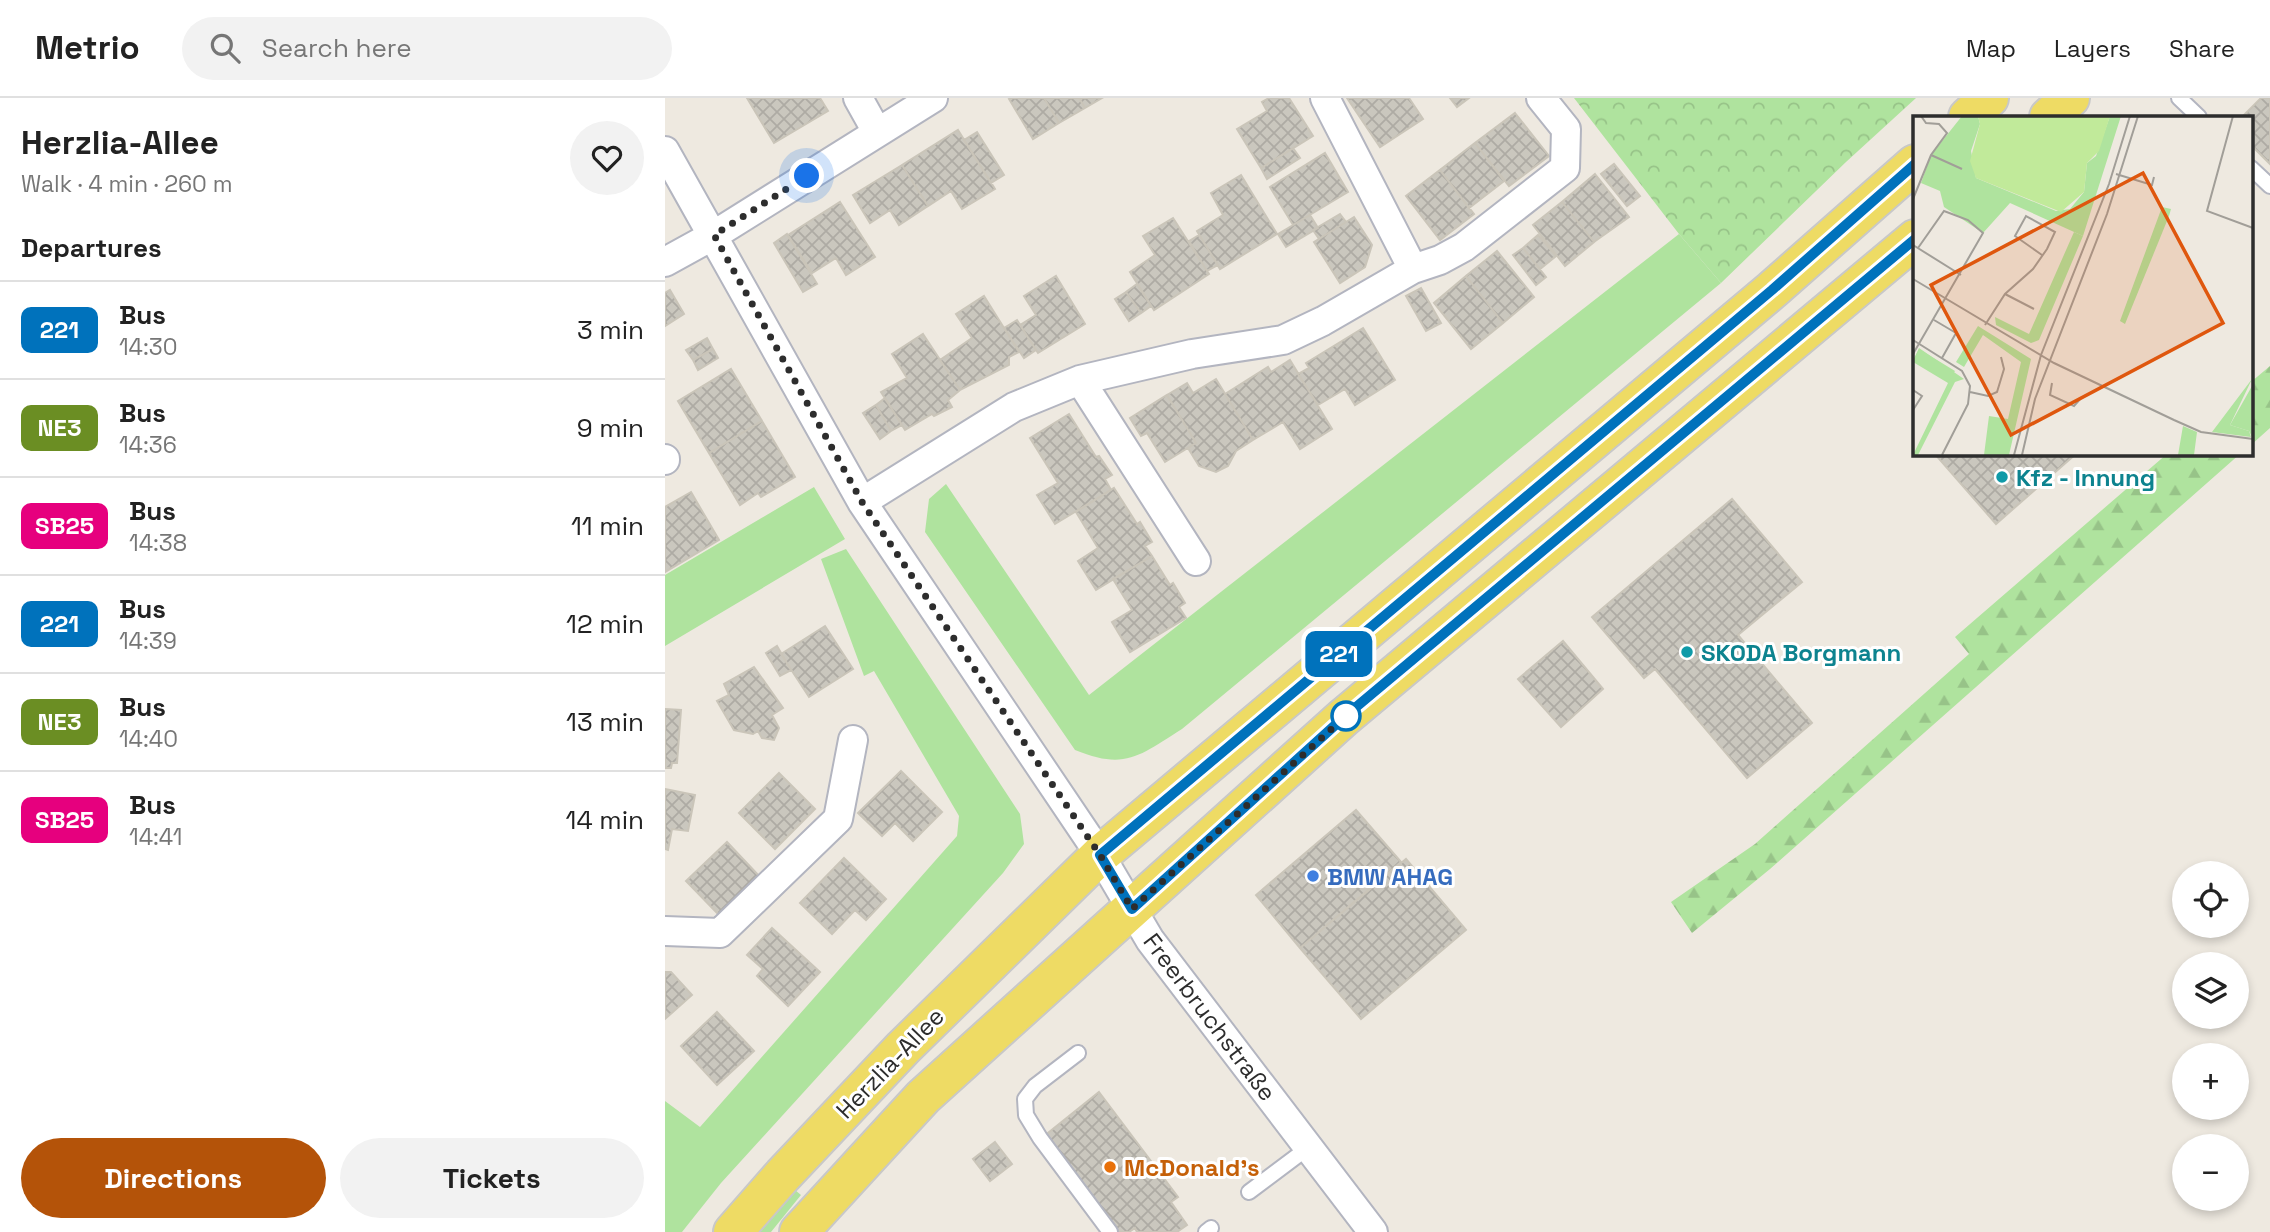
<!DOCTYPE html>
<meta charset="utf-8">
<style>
body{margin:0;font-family:"Space Grotesk",sans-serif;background:#f2f2f2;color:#222;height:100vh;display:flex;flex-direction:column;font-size:26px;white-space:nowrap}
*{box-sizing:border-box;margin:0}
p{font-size:23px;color:#767676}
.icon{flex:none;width:38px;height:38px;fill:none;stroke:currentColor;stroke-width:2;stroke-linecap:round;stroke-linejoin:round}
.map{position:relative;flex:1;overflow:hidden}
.sheet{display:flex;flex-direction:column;background:#fff;width:665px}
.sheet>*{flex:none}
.badge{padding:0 14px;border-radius:10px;font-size:24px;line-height:46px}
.tools{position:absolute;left:1507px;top:763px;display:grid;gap:14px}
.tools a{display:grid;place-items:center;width:77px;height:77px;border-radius:50%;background:#fff;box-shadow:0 4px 10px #0003;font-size:35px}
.you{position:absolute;width:35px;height:35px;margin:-18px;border:5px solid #fff;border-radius:50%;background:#1a73e8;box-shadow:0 0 0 10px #1a73e833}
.map>.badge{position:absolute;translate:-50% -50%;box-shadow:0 0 0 4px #fff}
h2{padding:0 21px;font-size:26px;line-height:63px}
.round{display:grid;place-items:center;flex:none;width:74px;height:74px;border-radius:37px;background:#f2f2f2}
.headline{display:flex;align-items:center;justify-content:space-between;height:119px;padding:0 21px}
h1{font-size:33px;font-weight:800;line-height:52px}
.primary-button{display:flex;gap:14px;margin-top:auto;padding:14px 21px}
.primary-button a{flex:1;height:80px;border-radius:42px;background:#b45309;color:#fff;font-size:28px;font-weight:800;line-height:80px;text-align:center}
.primary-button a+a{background:#f2f2f2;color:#222}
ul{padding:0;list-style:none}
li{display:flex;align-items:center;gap:21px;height:98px;padding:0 21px;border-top:2px solid #e0e0e0}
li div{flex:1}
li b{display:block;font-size:26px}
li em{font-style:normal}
li .badge{min-width:77px;font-weight:700;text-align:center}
header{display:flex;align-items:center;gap:42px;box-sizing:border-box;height:98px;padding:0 35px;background:#fff;border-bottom:2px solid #e0e0e0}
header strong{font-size:33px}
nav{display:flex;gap:38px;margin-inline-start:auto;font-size:24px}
.search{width:490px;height:63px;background:#f2f2f2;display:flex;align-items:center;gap:18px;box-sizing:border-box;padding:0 24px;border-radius:38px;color:#767676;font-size:26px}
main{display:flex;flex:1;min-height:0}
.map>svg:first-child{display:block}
.grass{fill:#afe39e}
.forest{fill:url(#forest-firs)}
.park{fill:url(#park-crowns)}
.building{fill:url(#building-cross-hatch);stroke:#cac5b9;stroke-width:2}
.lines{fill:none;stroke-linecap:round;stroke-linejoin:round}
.service-casing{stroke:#b3b5c0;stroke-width:18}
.minor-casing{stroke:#b3b5c0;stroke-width:32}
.primary-casing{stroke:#c8c8c8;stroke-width:42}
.service{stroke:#fff;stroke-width:14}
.minor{stroke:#fff;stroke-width:28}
.primary{stroke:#eedb64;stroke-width:38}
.line-casing{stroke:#fff;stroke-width:16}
.line{stroke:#0072bc;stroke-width:10}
.walk{stroke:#2d2d2d;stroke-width:7;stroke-dasharray:0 12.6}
.culture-dot{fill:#0f9aa8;stroke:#fff;stroke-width:2.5}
.stop-dot{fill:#fff;stroke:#0072bc;stroke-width:3.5}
.shop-dot{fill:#3f7fe0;stroke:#fff;stroke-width:2.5}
.food-dot{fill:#e8710a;stroke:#fff;stroke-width:2.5}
.labels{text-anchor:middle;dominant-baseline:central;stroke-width:6;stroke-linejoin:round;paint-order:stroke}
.culture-label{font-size:24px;font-weight:bold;fill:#0d838f;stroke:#fff;text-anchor:start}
.shop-label{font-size:24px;font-weight:bold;fill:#366cbe;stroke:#fff;text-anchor:start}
.street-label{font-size:24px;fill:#2d2d2d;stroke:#fff}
.food-label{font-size:24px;font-weight:bold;fill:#c56008;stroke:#fff;text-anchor:start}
.inset-road{fill:none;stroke:#a19e98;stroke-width:2}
.view{fill:#df570e;fill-opacity:0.15;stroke:#df570e;stroke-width:3.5}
.inset-edge{fill:none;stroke:#2d2d2d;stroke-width:3.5}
</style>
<header>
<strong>Metrio</strong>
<div class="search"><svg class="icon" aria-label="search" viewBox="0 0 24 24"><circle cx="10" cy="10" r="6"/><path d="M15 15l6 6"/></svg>Search here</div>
<nav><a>Map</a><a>Layers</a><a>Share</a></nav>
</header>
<main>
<section class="sheet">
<div class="headline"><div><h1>Herzlia-Allee</h1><p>Walk · 4 min · 260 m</p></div><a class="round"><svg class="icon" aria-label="heart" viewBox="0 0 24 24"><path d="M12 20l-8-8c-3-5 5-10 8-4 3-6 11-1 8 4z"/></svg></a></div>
<h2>Departures</h2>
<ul>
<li><span class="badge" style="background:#0072bc;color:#fff">221</span><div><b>Bus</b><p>14:30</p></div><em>3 min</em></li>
<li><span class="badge" style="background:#6b8e23;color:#fff">NE3</span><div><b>Bus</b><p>14:36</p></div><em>9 min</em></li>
<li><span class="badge" style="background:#e6007e;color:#fff">SB25</span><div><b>Bus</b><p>14:38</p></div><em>11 min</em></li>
<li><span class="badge" style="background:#0072bc;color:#fff">221</span><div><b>Bus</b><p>14:39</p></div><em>12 min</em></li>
<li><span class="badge" style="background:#6b8e23;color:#fff">NE3</span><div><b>Bus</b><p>14:40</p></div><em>13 min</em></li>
<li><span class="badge" style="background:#e6007e;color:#fff">SB25</span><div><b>Bus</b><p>14:41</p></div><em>14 min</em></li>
</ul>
<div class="primary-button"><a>Directions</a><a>Tickets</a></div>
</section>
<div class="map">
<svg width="1605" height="1134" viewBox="0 0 1605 1134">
<defs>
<pattern id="forest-firs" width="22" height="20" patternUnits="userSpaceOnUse" patternTransform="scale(1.75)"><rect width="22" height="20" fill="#afe39e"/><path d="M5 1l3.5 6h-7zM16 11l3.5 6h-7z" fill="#97c388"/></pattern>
<pattern id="park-crowns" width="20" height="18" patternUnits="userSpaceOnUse" patternTransform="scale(1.75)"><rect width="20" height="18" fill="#afe39e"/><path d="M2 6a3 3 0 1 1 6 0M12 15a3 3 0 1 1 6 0" fill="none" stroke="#97c388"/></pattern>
<pattern id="building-cross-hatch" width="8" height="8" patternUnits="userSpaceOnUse" patternTransform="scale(1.75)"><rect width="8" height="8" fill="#cac7be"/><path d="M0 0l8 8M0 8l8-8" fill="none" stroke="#aeaba4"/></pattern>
</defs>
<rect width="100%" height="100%" fill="#eee9e0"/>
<!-- grass -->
<path class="grass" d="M1014 136 1056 185 517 631C475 657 461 673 410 652L260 434 264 401 281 386 424 597Z
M149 389 180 441 0 548V477Z
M181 451 355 716 359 746 338 775 56 1085 17 1134H0V1003L35 1029 292 738 294 718 209 573 199 578 156 461Z
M130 1092 136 1097 106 1134H92Z"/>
<!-- forest -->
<path class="forest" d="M1605 268V330L1586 347V284Z
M1503 355H1576L1105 771 1027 835 1006 804 1090 746 1304 556 1290 539Z"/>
<!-- park -->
<path class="park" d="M909 0H1251L1181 64 1056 185 1014 136Z"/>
<!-- building -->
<path class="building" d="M82 0H155L163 13 109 45Z
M346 0H379L394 25 368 41 344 1Z
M379 0H414L420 10 394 25Z
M414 0H437L420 10Z
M604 0H624L648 38 596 70 572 31 602 13 597 4Z
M682 0H744L758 21 715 49Z
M785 0H804L792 9Z
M1596 0H1605V66L1586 47V19H1577Z
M850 15 884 58 844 88 810 45Z
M293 32 330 91 297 111 286 93 263 108 237 67Z
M312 34 339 77 326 85 299 42Z
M810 45 839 83 804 110 775 72Z
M628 50 635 60 602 81 596 70Z
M660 55 683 94 628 127 605 89Z
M949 66 975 98 962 108 936 76Z
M237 67 263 108 234 127 225 112 205 125 188 97Z
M775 72 809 116 775 142 741 98Z
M930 76 964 119 929 144 897 104Z
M576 77 612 136 555 171 532 133 558 117 546 95Z
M175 104 210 159 181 177 171 160 147 175 123 137Z
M897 104 929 144 900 168 868 127Z
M675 116 681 124 654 141 648 132Z
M645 117 653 130 621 149 613 136Z
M689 119 707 147 700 169 675 185 649 144Z
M508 120 544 176 489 212 465 174 490 157 478 138Z
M122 136 152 186 138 194 109 145Z
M534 137 553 167 542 173 524 143Z
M873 137 891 158 875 171 858 150Z
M858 150 881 179 871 187 848 157Z
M832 153 869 199 838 225 801 178Z
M391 178 420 226 373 255 355 227 371 217 359 198Z
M801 178 838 225 806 251 769 205Z
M472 186 486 208 476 215 461 194Z
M756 190 776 225 761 233 741 198Z
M5 192 19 216 0 228V195Z
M461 194 476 215 464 223 450 201Z
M319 198 354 254 344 259V267L295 292 275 262 307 240 291 216Z
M352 222 371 252 359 260 339 230Z
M698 230 730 282 690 307 680 291 653 307 633 276 644 270 641 265Z
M258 236 295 292 283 302 287 309 269 318 267 316 240 332 216 294 242 280 227 256Z
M42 240 48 251 28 262 21 252Z
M48 251 53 260 33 272 28 262Z
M625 262 667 331 635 351 618 324 588 342 560 296 603 269 606 274Z
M66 271 97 323 44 355 13 303Z
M551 281 588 342 571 353 563 368 551 374 534 368 523 350 531 345 502 297 522 285 528 295Z
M502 297 531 345 500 364 482 335 476 338 465 320Z
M220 300 237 327 226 333 211 307Z
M211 307 226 333 215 341 198 315Z
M404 316 431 359 434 358 447 377 440 381 446 392 390 426 372 397 393 385 365 340Z
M97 323 130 379 96 399 93 395 75 407 44 355Z
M1269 355H1412L1331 426Z
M449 390 472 426 475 424 487 444 480 448 487 458 431 492 413 463 433 450 411 414Z
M26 394 54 442 0 474V409Z
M1067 401 1137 484 1073 537 1147 625 1082 680 990 571 979 580 927 519Z
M487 458 505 487 508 485 520 505 514 509 521 520 465 554 447 524 467 512 448 481Z
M160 528 188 571 144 599 116 556Z
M898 543 938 591 896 629 853 581Z
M112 548 126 572 115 578 101 555Z
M89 569 118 610 107 617 114 630 109 642 97 640 93 633 88 636 69 632 52 603 64 597 59 586Z
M0 611 16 612 12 665H7L6 670H0Z
M236 673 277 714 248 743 230 725 217 738 193 715Z
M114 675 150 711 110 751 74 715Z
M0 691 30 697 23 733 7 731 3 752 0 751Z
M691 712 736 764 635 850 591 797Z
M62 744 96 780 56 819 21 783Z
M179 760 221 801 201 822 190 812 167 836 135 805Z
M741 761 801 832 696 921 635 850Z
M107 830 155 874 123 908 92 878 98 871 82 857Z
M0 874H6L27 897 0 921Z
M52 914 89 953 52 987 16 948Z
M434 994 513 1099 506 1104 522 1127 512 1134H472L470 1130 464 1134H450L378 1039Z
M330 1044 347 1066 325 1083 308 1061Z"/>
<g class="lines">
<defs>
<path id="service" d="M1514 0 1534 19
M1586 70 1605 88
M413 955 370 988 360 1001 361 1017 375 1040 445 1134
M584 1094 644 1049
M541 1134 546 1130"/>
<path id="minor" d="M193 0 212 34
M660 0 748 171
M0 53 197 404 435 757 485 842 708 1134
M0 164 49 137 268 0
M415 282 531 463
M0 361V362
M197 404 349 309 415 282 527 256 618 242 658 223 748 171 775 162 799 149 900 70 901 31 876 0
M0 833 55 835 173 721 188 642"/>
<path id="primary" d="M1303 19 1324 0
M1384 19 1405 0
M68 1134 118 1077 238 950 435 757 1107 192 1250 66
M134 1134 258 999 678 620 1250 141"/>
</defs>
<!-- service casing -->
<use href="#service" class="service-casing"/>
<!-- minor casing -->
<use href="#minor" class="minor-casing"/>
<!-- primary casing -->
<use href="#primary" class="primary-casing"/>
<!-- service -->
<use href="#service" class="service"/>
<!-- minor -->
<use href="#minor" class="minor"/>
<!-- primary -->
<use href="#primary" class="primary"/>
</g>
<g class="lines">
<defs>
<path id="line" d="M1250 66 1107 192 435 757 467 811 678 620 1250 141"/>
</defs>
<!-- line casing -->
<use href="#line" class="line-casing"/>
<!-- line -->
<use href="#line" class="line"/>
<!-- walk -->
<path class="walk" d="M142 78 49 137 197 404 435 757 467 811 681 618"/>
</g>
<!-- markers -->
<g class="culture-dot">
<circle cx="1337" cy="379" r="7"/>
<circle cx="1022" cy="554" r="7"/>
</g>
<circle class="stop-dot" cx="681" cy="618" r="14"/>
<circle class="shop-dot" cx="648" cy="778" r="7"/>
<circle class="food-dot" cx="445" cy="1069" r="7"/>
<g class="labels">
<!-- culture labels -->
<g class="culture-label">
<text x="1351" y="379">Kfz - Innung</text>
<text x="1036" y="554">SKODA Borgmann</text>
</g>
<!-- shop labels -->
<g class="shop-label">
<text x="662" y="778">BMW AHAG</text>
</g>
<!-- street labels -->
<g class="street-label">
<text transform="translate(545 919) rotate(53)">Freerbruchstraße</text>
<text transform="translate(225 965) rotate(-46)">Herzlia-Allee</text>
</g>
<!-- food labels -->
<g class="food-label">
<text x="459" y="1069">McDonald's</text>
</g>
</g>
<!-- overview -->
<g transform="translate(1248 18)">
<rect width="340" height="340" fill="#eee9e0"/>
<path d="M161 116 170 120 126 224 118 227 83 209 82 201 116 218ZM65 210 118 243 96 339H71L76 300 95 303 108 246 70 219 51 251 43 246ZM6 232 51 263 42 266 5 339H0L35 267 0 246ZM339 270V321L336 315 317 309ZM270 310 284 316 281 339H265Z" fill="#afe39e"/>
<path d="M249 91 258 93 256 100 212 208 207 205ZM339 263 317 309 336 315 338 321 299 316Z" fill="#afe39e"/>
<path d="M49 0H65L67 8 58 35 63 62 143 95 157 93 171 76 174 47 183 40 197 0H208L170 120 97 87 70 117 31 91 27 75 8 67 18 39ZM6 233 42 255 35 266 0 244Z" fill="#afe39e"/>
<path d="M65 0H197L186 35 174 47 171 76 148 96 63 62 57 45 67 8Z" fill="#c1ea9a"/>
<path class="inset-road" d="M320 0 294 95 340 112M18 39 49 53M203 58 239 69 241 61M0 83 18 39 34 17 26 8 13 7 8 0M0 129 48 159M0 163 141 247 261 304 288 316 340 323M92 178 121 193M21 204 43 217 29 242M72 209 92 178 120 153 134 133 142 116 113 100 102 120 129 139M0 224 49 255 57 270 55 288 29 339M0 238 70 117 55 104 31 95 5 132M139 267 137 279 161 290 169 281M0 274 9 280 0 294M57 276 75 280 84 276 91 253 88 241M101 339 128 239 196 68 217 0M109 339 122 283 194 98 225 0"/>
<path class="view" d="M230 57 310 207 98 319 18 169Z"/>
<rect width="340" height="340" class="inset-edge"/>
</g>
</svg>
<div class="tools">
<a><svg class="icon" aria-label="locate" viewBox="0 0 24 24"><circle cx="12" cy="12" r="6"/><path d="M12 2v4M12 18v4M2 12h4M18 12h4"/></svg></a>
<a><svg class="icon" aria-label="layers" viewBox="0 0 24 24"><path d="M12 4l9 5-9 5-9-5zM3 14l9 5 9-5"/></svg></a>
<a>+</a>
<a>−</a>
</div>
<div class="you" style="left:142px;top:78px"></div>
<b class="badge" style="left:674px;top:556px;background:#0072bc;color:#fff">221</b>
</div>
</main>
